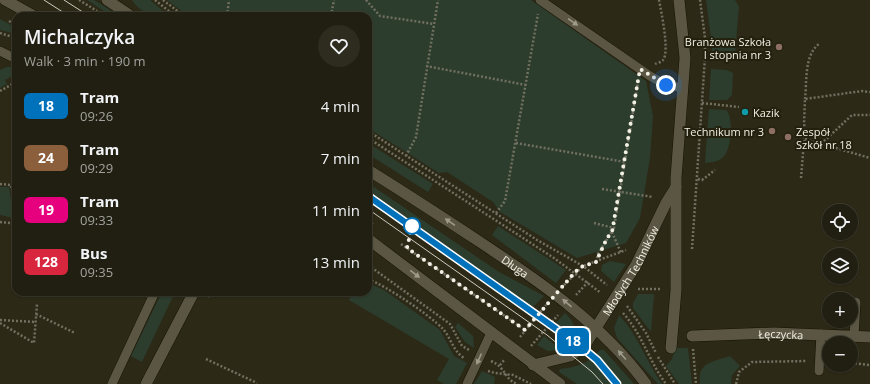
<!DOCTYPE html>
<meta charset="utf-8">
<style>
body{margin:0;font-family:"Open Sans",sans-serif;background:#2d2c1f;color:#f1f3f6;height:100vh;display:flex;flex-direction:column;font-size:15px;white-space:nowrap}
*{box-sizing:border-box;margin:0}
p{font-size:13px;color:#a2a29f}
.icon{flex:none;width:22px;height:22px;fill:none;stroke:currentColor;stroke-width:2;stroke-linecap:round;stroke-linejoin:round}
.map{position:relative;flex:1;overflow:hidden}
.details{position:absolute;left:12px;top:12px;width:360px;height:284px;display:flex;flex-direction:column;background:#211f11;border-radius:12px;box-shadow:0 1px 3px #0004,0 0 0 1px #3e3d31}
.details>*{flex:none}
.badge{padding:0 8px;border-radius:6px;font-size:14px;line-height:26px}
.fabs{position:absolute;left:822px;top:204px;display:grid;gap:8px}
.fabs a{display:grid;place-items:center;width:36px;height:36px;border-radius:50%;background:#211f11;box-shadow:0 1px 3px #0004,0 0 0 1px #3e3d31;font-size:20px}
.you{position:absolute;width:20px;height:20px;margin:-10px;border:3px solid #fff;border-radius:50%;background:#1a73e8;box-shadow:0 0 0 6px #1a73e833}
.map>.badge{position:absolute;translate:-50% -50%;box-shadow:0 0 0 2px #fff}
.round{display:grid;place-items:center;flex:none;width:42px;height:42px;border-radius:21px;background:#2d2c1f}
.headline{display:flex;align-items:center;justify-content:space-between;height:68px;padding:0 12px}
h1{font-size:19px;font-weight:600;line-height:30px}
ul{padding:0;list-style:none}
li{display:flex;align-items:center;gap:12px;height:52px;padding:0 12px}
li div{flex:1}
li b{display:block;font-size:15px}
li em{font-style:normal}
li .badge{min-width:44px;font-weight:700;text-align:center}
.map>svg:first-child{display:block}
.green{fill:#2c3d2e}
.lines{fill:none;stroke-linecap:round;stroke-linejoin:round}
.service-casing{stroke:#151203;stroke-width:10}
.minor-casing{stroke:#151203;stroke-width:12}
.tertiary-casing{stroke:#151203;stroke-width:12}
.path{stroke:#727060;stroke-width:2.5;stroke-dasharray:2 2;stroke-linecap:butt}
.service{stroke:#5a5643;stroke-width:9}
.minor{stroke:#5a5643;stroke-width:11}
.tertiary{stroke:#5a5643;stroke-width:11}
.tram{stroke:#ceccbf;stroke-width:1}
.oneway{fill:#9e9b8b}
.line-casing{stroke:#fff;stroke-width:9}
.line{stroke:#0072bc;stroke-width:6}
.walk{stroke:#f2f0e4;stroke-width:4;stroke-dasharray:0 7.2}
.education-dot{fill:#8d6e63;stroke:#23200e;stroke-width:1.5}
.culture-dot{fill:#0f9aa8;stroke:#23200e;stroke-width:1.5}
.stop-dot{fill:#fff;stroke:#0072bc;stroke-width:2}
.labels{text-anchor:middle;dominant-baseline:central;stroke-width:4;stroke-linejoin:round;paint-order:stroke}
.poi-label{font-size:11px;fill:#f2f0e4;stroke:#23200e;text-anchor:end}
.street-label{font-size:11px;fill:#f2f0e4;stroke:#23200e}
</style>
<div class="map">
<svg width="870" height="384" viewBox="0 0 870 384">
<rect width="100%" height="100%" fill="#2c2917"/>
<!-- green -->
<path class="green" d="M87 0H94L120 16H112Z
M132 0H150L169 16C155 16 141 14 132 0Z
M167 0H531L646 81 653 116 650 158 640 218 626 243 577 258 500 212 493 202 447 172 439 173 368 128V16H188Z
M706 0H735L739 7 735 54 731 60H712V46Z
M0 19 16 28V34L0 30Z
M7 67H16V74L5 80 7 84 0 88V70Z
M711 69 727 70 733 73 732 95 727 100H709Z
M709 109 726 110C734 117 731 147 725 155 720 162 713 162 705 163Z
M368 143 433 184 428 192 368 154Z
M368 183 499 272 544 296 533 307 368 192Z
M0 187H9L14 218 0 215Z
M498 226 566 270 556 283 492 235Z
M610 261 626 264 614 282 601 271 602 265Z
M368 283 384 290 440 330 454 356 467 363 456 384H444L437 380 449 359 349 300 353 292H368Z
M162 292H175L142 362 131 356Z
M638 294H654L651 332 633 308V303Z
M565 313C571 319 577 327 574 336L556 323Z
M619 315C638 335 646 361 662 384H658L617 338 614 328Z
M458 323 473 336 474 348 465 342 455 327Z
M544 336 561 350 548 351 537 345Z
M675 348H688L692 384H679L666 366 672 359Z
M600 350H604L634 384H577L559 372 560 369C577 367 588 364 600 350Z
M730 356 740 366 732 375 731 384H700C697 362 713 362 730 356Z
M482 371 495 377 494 384H474Z"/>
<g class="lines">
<defs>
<path id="service" d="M540 0 650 76 666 85 683 88
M0 51 16 59
M854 336 856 302
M819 371 821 334
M112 384 155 292
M467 384 491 333"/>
<g id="minor">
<path id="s1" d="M692 336 774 333 870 337"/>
<path d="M671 348 676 290V178L685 58 679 0"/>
<path id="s2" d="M533 365 570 356 585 345 636 265 666 203 676 187"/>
<path d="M146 384 194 292"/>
</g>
<g id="tertiary">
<path d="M5 0 34 16"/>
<path d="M107 0 131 16"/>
<path id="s3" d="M368 170C407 194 445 219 483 244 543 284 603 325 646 384"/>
<path d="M368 239 560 384"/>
</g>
</defs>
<!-- service casing -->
<use href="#service" class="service-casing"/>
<!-- minor casing -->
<use href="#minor" class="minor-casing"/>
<!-- tertiary casing -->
<use href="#tertiary" class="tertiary-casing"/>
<!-- path -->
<path class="path" d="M79 0 97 11
M155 0 175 16
M163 0 184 16
M366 0 380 16 434 24
M227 16 229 0
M331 16 334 0
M9 21 16 25
M0 33 16 38
M655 64C657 63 662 62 663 60 670 52 661 11 659 0
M426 66 526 85
M0 91 16 82
M805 99C807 82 804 55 819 44
M702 103 739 107
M368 131 537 240 583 266 607 285
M368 138 554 258 601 293
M805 139 870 158
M516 143 625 162
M821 144 852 115H870
M406 156 416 137 438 0
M801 178 805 129 804 124 805 99 862 91 870 92
M698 179 702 180 715 170
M0 184 11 185 16 211
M602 189 653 197
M496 213 505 201 538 14
M368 221 374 225
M0 222 10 223 16 219
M594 223 614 228 638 82
M612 232 621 253
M401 244 525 330
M692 249 705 57V38L700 0
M596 262 598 254 614 228
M368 265 450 324 462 346 469 350
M368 279C386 286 430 315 443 329 451 338 453 351 464 358
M564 285 583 266 626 250
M638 289H662
M576 295 588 282
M208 297 211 292
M627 306 646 333 656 353
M623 313C642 334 649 361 666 384
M36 314 75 333
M0 320 36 322
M0 323 34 343 37 304
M520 337 546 305
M531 346 558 315
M693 349 696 384
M658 357 675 384
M206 359 257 383
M491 361C507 368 504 380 518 384
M851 363 870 365
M500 365 505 359
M488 371 495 373 513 375 531 384
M736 384 739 372 752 362 807 361"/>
<!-- service -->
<use href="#service" class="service"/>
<!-- minor -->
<use href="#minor" class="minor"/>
<!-- tertiary -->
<use href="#tertiary" class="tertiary"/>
<!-- tram -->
<path class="tram" d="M44 0 69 16
M64 0 89 16
M368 196 579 345 597 360 617 384
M368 209 547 335 592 372 603 384"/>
</g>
<!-- one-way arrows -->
<defs><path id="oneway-solid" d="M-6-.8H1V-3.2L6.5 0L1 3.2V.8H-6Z"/></defs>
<g class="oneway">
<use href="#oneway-solid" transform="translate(573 22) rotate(35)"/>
<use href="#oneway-solid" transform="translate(450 222) rotate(-146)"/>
<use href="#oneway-solid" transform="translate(415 274) rotate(38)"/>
<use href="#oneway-solid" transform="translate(567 303) rotate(-140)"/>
<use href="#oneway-solid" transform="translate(622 355) rotate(-131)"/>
<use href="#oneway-solid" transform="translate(479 359) rotate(114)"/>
</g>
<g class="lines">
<defs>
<path id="line" d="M368 196 579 345 597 360 617 384"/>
</defs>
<!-- line casing -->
<use href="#line" class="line-casing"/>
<!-- line -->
<use href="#line" class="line"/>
<!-- walk -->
<path class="walk" d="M412 226 407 248 525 330 575 272 583 266 596 262 607 238 612 232 640 69 666 85"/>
</g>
<!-- markers -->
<g class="education-dot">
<circle cx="779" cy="47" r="4"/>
<circle cx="772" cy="131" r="4"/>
<circle cx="788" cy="137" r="4"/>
</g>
<circle class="culture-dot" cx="745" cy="112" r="4"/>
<circle class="stop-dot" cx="412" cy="226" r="8"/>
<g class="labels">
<!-- poi labels -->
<g class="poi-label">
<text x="771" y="41">Branżowa Szkoła<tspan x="771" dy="13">I stopnia nr 3</tspan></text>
<text x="753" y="112" text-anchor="start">Kazik</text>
<text x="764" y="131">Technikum nr 3</text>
<text x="796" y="131" text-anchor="start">Zespół<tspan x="796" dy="13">Szkół nr 18</tspan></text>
</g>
<!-- street labels -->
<g class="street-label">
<text stroke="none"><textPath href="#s3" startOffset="176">Długa</textPath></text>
<text stroke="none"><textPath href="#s2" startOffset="144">Młodych Techników</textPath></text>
<text stroke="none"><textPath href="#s1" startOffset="89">Łęczycka</textPath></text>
</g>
</g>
</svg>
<div class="fabs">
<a><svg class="icon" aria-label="locate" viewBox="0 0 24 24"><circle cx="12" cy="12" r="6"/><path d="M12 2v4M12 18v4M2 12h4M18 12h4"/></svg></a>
<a><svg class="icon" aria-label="layers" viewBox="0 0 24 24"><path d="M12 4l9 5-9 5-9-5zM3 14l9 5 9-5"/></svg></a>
<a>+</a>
<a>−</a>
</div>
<div class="you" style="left:666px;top:85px"></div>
<b class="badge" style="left:573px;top:341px;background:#0072bc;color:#fff">18</b>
<section class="details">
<div class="headline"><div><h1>Michalczyka</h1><p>Walk · 3 min · 190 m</p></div><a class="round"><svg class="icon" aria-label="heart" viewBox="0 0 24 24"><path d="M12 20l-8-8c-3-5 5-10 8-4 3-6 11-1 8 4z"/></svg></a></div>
<ul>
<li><span class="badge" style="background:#0072bc;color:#fff">18</span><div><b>Tram</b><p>09:26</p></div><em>4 min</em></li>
<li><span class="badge" style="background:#8b5e3c;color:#fff">24</span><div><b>Tram</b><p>09:29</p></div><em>7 min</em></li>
<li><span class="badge" style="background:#e6007e;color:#fff">19</span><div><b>Tram</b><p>09:33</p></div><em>11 min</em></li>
<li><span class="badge" style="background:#d7263d;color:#fff">128</span><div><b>Bus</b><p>09:35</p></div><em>13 min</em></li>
</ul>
</section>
</div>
